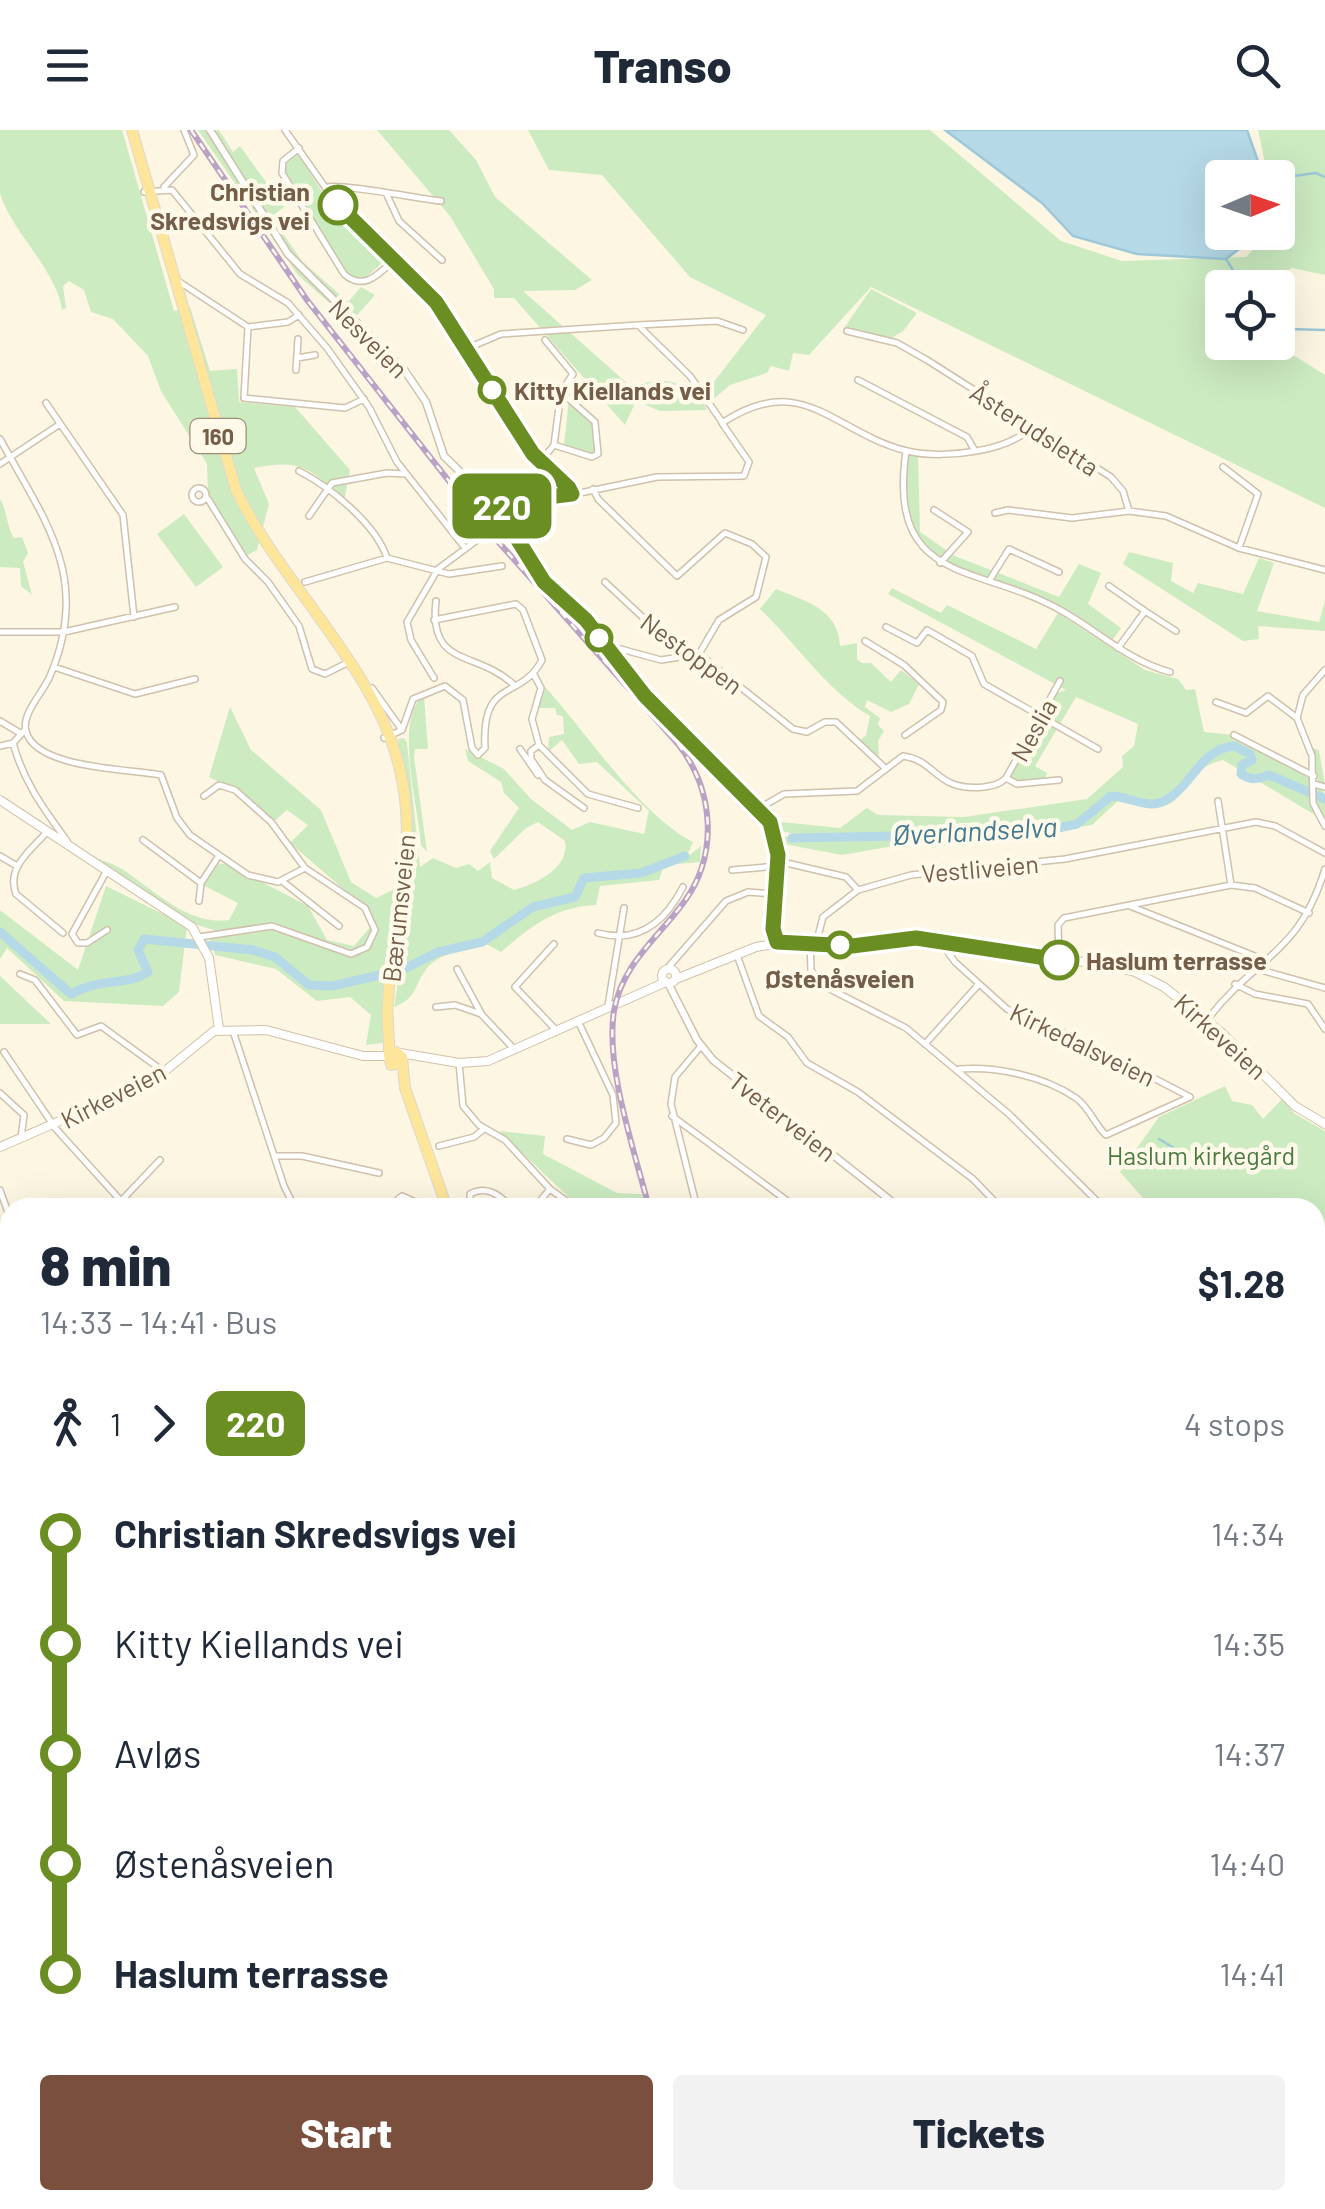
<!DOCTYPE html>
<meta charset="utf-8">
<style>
body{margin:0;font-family:Barlow,sans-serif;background:#f2f2f3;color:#1f2937;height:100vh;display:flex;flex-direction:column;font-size:38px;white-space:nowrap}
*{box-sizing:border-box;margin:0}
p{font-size:32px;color:#747a83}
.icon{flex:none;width:55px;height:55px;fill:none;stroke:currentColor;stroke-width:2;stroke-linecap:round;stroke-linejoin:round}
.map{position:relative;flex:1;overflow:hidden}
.drawer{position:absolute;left:0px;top:1068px;width:1325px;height:1012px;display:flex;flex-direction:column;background:#fff;border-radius:30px 30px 0 0;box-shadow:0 10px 40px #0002}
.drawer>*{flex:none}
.badge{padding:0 20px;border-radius:15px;font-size:35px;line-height:65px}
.needle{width:65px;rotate:88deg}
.fabs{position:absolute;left:1205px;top:30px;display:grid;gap:20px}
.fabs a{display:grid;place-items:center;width:90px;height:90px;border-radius:10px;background:#fff;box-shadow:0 10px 40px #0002;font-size:50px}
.map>.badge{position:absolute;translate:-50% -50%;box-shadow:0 0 0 5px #fff}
.legs{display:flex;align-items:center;gap:15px;height:110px;padding:0 40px;font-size:32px}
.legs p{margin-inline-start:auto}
.overview{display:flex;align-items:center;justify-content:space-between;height:170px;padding:0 40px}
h1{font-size:55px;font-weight:800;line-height:75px}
.primary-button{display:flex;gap:20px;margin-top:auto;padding:20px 40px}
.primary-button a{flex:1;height:115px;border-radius:10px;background:#7a4f3d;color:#fff;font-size:40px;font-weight:800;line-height:115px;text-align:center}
.primary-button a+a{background:#f2f2f3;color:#1f2937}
ul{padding:0 40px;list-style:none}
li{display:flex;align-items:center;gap:35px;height:110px;font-size:38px}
li i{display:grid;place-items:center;width:15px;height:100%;margin:0 12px;background:currentColor}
li i::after{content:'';width:25px;height:25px;margin:-12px;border:8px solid;border-radius:50%;background:#fff}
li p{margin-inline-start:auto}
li:first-child i{background:linear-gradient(#0000 50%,currentColor 0)}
li:last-child i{background:linear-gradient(currentColor 50%,#0000 0)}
header{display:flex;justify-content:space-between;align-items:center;height:130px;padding:0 40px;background:#fff;font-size:45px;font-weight:800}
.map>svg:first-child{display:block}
.green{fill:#ccebc1}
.water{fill:#b6d9e7;stroke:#9cc8d9;stroke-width:2.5}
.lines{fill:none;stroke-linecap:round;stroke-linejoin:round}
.stream{stroke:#9cc8d9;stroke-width:2.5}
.river{stroke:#b6d9e7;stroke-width:9}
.secondary-tunnel{stroke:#dbd0bc;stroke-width:8;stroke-dasharray:8 4;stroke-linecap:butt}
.minor-casing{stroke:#d0c1ac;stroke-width:8}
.tertiary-casing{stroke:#d0c1ac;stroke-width:9}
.secondary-casing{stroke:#d3c1a9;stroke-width:10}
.primary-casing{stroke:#ded8d3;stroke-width:12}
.minor{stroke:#fff;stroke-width:5}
.tertiary{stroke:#fff;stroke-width:6}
.secondary{stroke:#fff;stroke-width:8}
.primary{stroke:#fde599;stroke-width:10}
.rail-casing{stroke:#baa1c6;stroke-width:6}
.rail{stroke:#fff9e9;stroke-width:2.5;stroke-dasharray:8;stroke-linecap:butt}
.line-1-casing{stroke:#fff;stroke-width:22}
.line-1{stroke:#6b8e23;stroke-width:15}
.stop-1-dot{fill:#fff;stroke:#6b8e23;stroke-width:5}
.labels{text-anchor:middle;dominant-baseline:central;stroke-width:9;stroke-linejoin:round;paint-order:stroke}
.shield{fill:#fff9e9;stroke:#9e8c78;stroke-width:2.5}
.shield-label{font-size:22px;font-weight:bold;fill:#755e48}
.stop-label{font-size:25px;font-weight:bold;fill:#755e48;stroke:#fff9e9;text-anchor:start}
.street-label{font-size:25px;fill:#755e48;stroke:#fff9e9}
.park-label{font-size:25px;fill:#4a7b40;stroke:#fff9e9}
.water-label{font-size:28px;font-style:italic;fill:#437a91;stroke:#fff9e9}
</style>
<header><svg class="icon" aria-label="menu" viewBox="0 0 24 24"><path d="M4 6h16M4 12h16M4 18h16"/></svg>Transo<svg class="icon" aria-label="search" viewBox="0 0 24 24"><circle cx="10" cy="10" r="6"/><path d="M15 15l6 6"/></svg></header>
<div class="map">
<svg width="1325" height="2079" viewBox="0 0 1325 2079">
<rect width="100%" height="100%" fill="#fdf6e2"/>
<!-- green -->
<path class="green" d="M0 0H122L174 181 190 177 210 241 237 239 239 272 295 277 350 340 344 371C312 339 301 328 254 338L269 374 257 420 246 426 208 361 207 334 161 261 148 226 113 189 91 182 84 160 69 151 63 156 66 178 62 180C57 140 10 100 0 63 0 45 0 19 0 0Z
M198 0H219L233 22 240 16 284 77 271 87 302 131 348 172 361 157 375 165 351 192 298 145Z
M377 0H449L476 30 495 67 592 150 575 160 523 161 628 254 667 251 695 258 707 280 660 281 636 271 625 295 514 168H494V159L450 86Z
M528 0H930L1061 111 1122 131 1246 127 1268 103 1278 102V48L1268 47 1258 0H1325V145L1292 138 1253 157 1222 158V212L1274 213 1325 245V378L871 157 809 225 793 223 789 241 771 236 767 243 730 255 712 270 706 262 766 185 690 147 602 45 549 40Z
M298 23 331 76 391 125 364 149 350 146 287 50 283 37Z
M871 159 917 183 903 201 890 209 844 198Z
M569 269 595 298 594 325 564 315Z
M911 324H918L920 402 955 426 1059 467 1079 434 1101 443 1088 474 1121 498 1111 512 1055 475 938 429 916 405 905 378 906 329Z
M0 369C8 383 6 395 14 408L22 407 28 423 23 432 32 465 21 456 20 438 0 437Z
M184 384 223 437 196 457 157 404Z
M1129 422 1173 433 1171 451 1193 463 1198 453 1243 464 1259 428 1274 433 1257 481 1319 492 1325 471V501L1258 496 1259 509 1243 511 1123 434Z
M892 458 941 483 947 475 1036 519 1058 483 1145 540 1178 549 1186 560 1195 559 1204 602 1234 605 1318 653 1313 618 1319 620 1325 656 1319 655 1325 664V691L1223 630C1164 645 1202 694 1118 671L1092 695 929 718 928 710 842 725 784 714 783 706 801 710 800 705 781 701V692L840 698 867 678 878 685 964 687 1087 669 1123 637 1122 626 1134 616 1138 594 1076 567 1035 636 1047 643 1045 648 1015 651 1011 646 1057 563 1066 560 888 464Z
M776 459C806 471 839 480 840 516L857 513V529L862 533H871L891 552 901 540 919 554 909 574 891 582 867 570 865 577 880 588 878 595 884 601 878 611 879 627 860 610 866 605 870 586C825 559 797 514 760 479Z
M545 557C587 603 640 685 693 712L686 728 701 716 700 732 664 735 659 750 600 756 596 775C554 777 532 796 501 822L486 814C467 819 436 823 425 841 413 858 417 868 394 877L414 751 410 750 412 697 398 609 404 608 407 613 420 737 433 728 456 738 469 734 478 741 490 732 492 748 514 760C536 754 570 738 565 711L538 692 526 698 494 729 490 721 519 678 504 663 501 652 468 631 465 619 504 639 531 669 572 700 590 692 644 704 649 681 597 632 579 634 562 610 548 622 549 607 564 604 563 586 557 585 555 578H538Z
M424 566 428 619H415L414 627 427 722 421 715C419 680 393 586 424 566Z
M230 577 251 620 321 680 351 752 376 768 393 760 398 763 382 867 383 913 366 915 371 885 350 867 317 871 276 839 215 825 210 809 217 801 191 793 84 724C96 728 110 732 122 739 154 760 188 796 229 790L238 773 203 755 216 735 226 733 196 705 248 745 308 776 327 810 354 816 373 794 371 783 290 713 308 695 287 680 272 693 227 656 209 647Z
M106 756 187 796 179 862 163 876 64 871 7 818 0 829V780L78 840Z
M0 846 51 894H0Z
M1225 956 1232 971 1252 975 1263 989 1282 969 1295 984 1325 1001V1209L1315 1198V1078L1151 1077 1120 1042 1159 987Z
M499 1001 545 1006 543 1024 617 1063 641 1064 647 1077 577 1075Z
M0 1652 10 1659V1819L0 1817Z
M199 2070H412L419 2079H205Z"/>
<!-- water -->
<path class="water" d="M945 0H1247L1260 37 1259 47 1222 48V102L1260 103 1226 129 1137 124 1073 106 1042 73Z"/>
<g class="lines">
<!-- stream -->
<path class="stream" d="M1278 48 1316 43 1325 47
M1226 129 1244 158
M1278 190 1287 199 1325 200
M1159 1009 1201 1034
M0 1812 10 1815"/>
<!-- river -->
<path class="river" d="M792 708 949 705 985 700 1030 704 1077 694 1111 666C1128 666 1149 680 1164 671 1193 656 1200 619 1234 616L1250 624 1252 630 1242 635 1241 644C1251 651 1258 649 1269 645L1325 669
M0 802 71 864C102 847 127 856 148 842L138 820 144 809 253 820 275 827 309 855 332 856 402 840 438 822 482 812 533 777 575 767 584 748 641 743 685 726"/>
<!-- secondary-tunnel -->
<path class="secondary-tunnel" d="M745 2079 768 2070"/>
<defs>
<path id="minor" d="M285 0 337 74 436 172 533 324 572 364
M299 18 283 31 282 43 344 144C364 162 380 143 396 128
M164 57 194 25 184 0
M328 57C338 53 421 69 441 71
M144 62 172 60 240 144 288 173 327 218 369 277 397 332 465 418
M387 65 399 91 442 130
M178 151 248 197
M299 185 288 192 248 197 244 268 345 278 364 269
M638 195 717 191 743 200
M847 201 897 213 927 230 1111 347 1123 361 1129 381 1166 386 1239 418 1325 440
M468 218 501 204 638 195 690 246 722 292
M297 228 315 225
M296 240 298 209
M858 250 967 307 975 321
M46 273 123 385 134 487
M0 309C45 391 92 448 50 546 44 561 21 584 26 601 35 639 131 639 161 645L177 688 190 705 248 745 278 752 305 738
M554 315 592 327 598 324 595 292 561 262
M906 321C887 457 977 432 1062 481 1099 502 1129 531 1170 542
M540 332 554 315 561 262 573 244 545 210
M0 334 60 294
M1223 337 1258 364 1239 418
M299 341C330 357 376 394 387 428
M192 365a7 7 0 1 1 14 0a7 7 0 1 1-14 0Z
M593 359 598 369 677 446 725 403 752 414 766 427 756 467 719 490 699 524 661 530 606 515
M208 369 245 429 268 452 299 496 312 539 325 544 347 533
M498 379 515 371 551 369 657 347 744 346 749 332 722 293C803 239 834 303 907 321 928 326 955 325 976 321 997 318 1016 311 1032 298
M934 380 968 402 940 433
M995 383 1008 380 1072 388 1129 381
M309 386 332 353 387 343 405 344
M989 451 1009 419 1059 442
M305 452 387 428 449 444 502 436
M605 452 667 510 699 524 793 599 807 602 825 592H836L885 638
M1109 456 1145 481
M436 471C428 538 476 520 513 554
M886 497 917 513 927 500 972 526 984 554 1098 619
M0 502H64L175 477
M865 511 904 535 943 572 941 580 905 605
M1118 518 1145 481 1176 501
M54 537 135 564 195 549
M1325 540 1303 565 1297 588 1312 626 1313 673 1325 696
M533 543 541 558 532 589 539 615
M434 548 411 510 407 492 438 439 504 390
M372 558 402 600
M1216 572 1246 583 1268 566 1297 588
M0 591 20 603
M25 600 13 613C24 653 44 679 67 711
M1234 605 1314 646
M384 608 402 600 413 569 445 556 463 570 472 618 478 625 485 618C481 546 520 572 542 530L523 480 516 474 434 490
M0 616 13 613
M520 619 538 645
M1006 648 1017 654 1059 650
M1314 654 1325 657
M1218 671 1231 755
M584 678 545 650 531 629V621L539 615 588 664 638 678
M758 679 784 664 857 661 903 626C938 631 935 662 984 657 994 655 999 655 1006 648L1060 551
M46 703C30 721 6 738 16 764L63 803
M143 710 201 753
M0 726 17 736
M778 731 846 747 858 760 823 787 817 810
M732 740 777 736
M105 744 72 804 78 813H87L107 800
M282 751 339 796
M858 760 911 745 1065 729 1256 692 1275 696 1325 723
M199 771 201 753 218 727
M1130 776 1267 831
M598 803C638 814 665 792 683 757
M199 807 272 796 351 824 367 817 375 800 365 778 305 738 271 692 235 660 219 655 204 666
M810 811 811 840 822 855 906 898 1010 985 1104 1078
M554 814 515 857 557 901
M942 814 955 832 1007 879 1079 909 1190 967
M737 825 759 886 788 907 807 933 858 962 973 1049 1001 1078
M1059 830 1058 795 1064 788 1231 755 1255 758 1309 783
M457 839 482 885 515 920
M1257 839 1325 858
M665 841 726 771 748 762 775 764
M20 844 35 850 77 905 101 896 163 941
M1235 854 1255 864 1308 874 1325 899
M608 876 624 778
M436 877 455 875 481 884
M1207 890C1256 826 1299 825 1325 739
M233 901 284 1056 295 1078
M925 914 979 854
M4 922 56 999 121 1071 160 1030
M459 933 463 976 479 995 505 1010 550 1059 576 1078
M959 939C996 936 1044 946 1076 968 1089 977 1095 995 1106 1005L1190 967
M0 963 24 985 21 1008
M672 986 797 1078
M567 1009 591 1015 604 1008 616 993 613 965 578 891
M439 1016 474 1007 484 999
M276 1026H302L379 1043
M0 1060 10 1088
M387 1078 402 1066 429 1078
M470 1078V1064C487 1055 500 1065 512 1078
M534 1078 550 1059
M697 1078 671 974 675 947 701 916
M0 1163H10
M1315 1236 1325 1237
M0 1278 10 1283
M0 1420 10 1416
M1315 1490 1325 1493
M0 1502 10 1512
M1315 1578 1325 1586
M0 1604H10
M1315 1726 1325 1720
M1315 1798 1325 1806
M0 1956 10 1937
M0 1968 10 1986
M1315 2030 1325 2020
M1315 2044 1325 2036
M0 2068 45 2079
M405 2070 413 2079
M441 2070 449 2079
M515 2070 526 2079
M786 2070V2079
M973 2070 980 2079
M1084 2070 1106 2079
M1276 2075 1280 2070
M54 2079 90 2077 107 2070
M170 2079V2070
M1282 2079 1290 2070"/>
<path id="tertiary" d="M210 0 288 124 405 241 426 272 444 326 498 379 540 447 586 490 645 565 770 692 779 725 771 813
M668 853 697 910 713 930 900 1078
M1315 1729 1325 1745
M673 2070 678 2079"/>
<path id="secondary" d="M0 670 192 797 209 828 219 899
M662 846a7 7 0 1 1 14 0a7 7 0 1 1-14 0Z
M676 849 756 817 804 809 852 816 916 809 1029 828 1101 833 1135 842 1164 857 1222 903 1295 976 1325 994
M400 923 459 933 488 931 666 852
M0 1017 154 950 214 901 266 900 363 926H389
M1315 1338 1325 1323
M0 1373 9 1385
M0 1379 1 1387
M950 2070 952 2079
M1241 2070 1254 2079"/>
<path id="primary" d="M132 0 236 360C281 454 374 535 399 636 420 718 393 790 388 871 386 889 390 907 389 925
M401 933 391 935 389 925 396 922 402 927 405 958 447 1078
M935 2070 936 2079"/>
</defs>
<!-- minor casing -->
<use href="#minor" class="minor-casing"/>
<!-- tertiary casing -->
<use href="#tertiary" class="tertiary-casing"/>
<!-- secondary casing -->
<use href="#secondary" class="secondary-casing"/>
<!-- primary casing -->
<use href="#primary" class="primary-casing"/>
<!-- minor -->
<use href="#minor" class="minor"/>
<!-- tertiary -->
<use href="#tertiary" class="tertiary"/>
<!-- secondary -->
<use href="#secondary" class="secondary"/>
<!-- primary -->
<use href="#primary" class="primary"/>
<defs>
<path id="rail" d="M191 0 307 170 485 397 678 614C714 660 719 724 684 772 658 808 622 834 614 881 605 937 635 1022 649 1078
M878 2070 884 2079"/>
</defs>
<!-- rail casing -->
<use href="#rail" class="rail-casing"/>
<!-- rail -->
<use href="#rail" class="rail"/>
</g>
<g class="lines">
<defs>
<path id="line-1" d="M338 75 436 172 533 324 569 358 572 364 515 371 498 378 544 452 586 490 645 566 770 692 778 725 773 799 777 812 852 816 916 808 1059 830"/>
</defs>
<!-- line-1 casing -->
<use href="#line-1" class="line-1-casing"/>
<!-- line-1 -->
<use href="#line-1" class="line-1"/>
</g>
<!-- markers -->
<g class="stop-1-dot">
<circle cx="338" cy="75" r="18"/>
<circle cx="492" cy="260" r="12"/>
<circle cx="599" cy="508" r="12"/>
<circle cx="840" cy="815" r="12"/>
<circle cx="1059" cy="830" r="18"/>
</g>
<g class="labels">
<!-- shield labels -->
<rect class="shield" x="190.5" y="289" width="55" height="34" rx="8"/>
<g class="shield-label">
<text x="218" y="306">160</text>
</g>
<!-- stop labels -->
<g class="stop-label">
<text x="310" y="61" text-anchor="end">Christian<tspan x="310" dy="29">Skredsvigs vei</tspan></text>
<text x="514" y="260">Kitty Kiellands vei</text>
<text x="1086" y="830">Haslum terrasse</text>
<text x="840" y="848" text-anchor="middle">Østenåsveien</text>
</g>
<!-- street labels -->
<g class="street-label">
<text transform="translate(369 208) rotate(45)">Nesveien</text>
<text transform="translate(1035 299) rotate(33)">Åsterudsletta</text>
<text transform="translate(692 523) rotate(36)">Nestoppen</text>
<text transform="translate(1033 600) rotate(-61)">Neslia</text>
<text transform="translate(980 738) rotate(-5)">Vestliveien</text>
<text transform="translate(398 778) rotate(-84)">Bærumsveien</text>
<text transform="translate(1221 906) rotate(42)">Kirkeveien</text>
<text transform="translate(1083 914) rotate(26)">Kirkedalsveien</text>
<text transform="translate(113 965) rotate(-27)">Kirkeveien</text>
<text transform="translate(783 986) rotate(38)">Tveterveien</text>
</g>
<!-- park labels -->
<g class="park-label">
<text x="1201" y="1025">Haslum kirkegård</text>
</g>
<!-- water labels -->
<g class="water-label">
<text transform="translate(975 700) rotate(-3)">Øverlandselva</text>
</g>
</g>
</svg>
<div class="fabs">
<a><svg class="needle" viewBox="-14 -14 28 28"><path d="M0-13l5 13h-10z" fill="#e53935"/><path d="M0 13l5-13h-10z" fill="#747a83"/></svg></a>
<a><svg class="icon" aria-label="locate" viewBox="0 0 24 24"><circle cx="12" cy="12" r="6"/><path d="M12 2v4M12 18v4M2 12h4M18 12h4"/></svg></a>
</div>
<b class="badge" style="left:502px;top:376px;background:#6b8e23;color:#fff">220</b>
<section class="drawer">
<div class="overview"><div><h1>8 min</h1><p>14:33 – 14:41 · Bus</p></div><b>$1.28</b></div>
<div class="legs"><svg class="icon" aria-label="walk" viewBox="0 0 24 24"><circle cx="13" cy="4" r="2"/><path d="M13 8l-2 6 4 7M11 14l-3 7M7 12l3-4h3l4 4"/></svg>1<svg class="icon" aria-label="forward" viewBox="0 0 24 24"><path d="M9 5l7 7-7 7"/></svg><b class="badge" style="background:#6b8e23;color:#fff">220</b><p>4 stops</p></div>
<ul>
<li><i style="color:#6b8e23"></i><b>Christian Skredsvigs vei</b><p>14:34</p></li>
<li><i style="color:#6b8e23"></i><span>Kitty Kiellands vei</span><p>14:35</p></li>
<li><i style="color:#6b8e23"></i><span>Avløs</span><p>14:37</p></li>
<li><i style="color:#6b8e23"></i><span>Østenåsveien</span><p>14:40</p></li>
<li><i style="color:#6b8e23"></i><b>Haslum terrasse</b><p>14:41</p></li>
</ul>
<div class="primary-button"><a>Start</a><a>Tickets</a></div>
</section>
</div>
